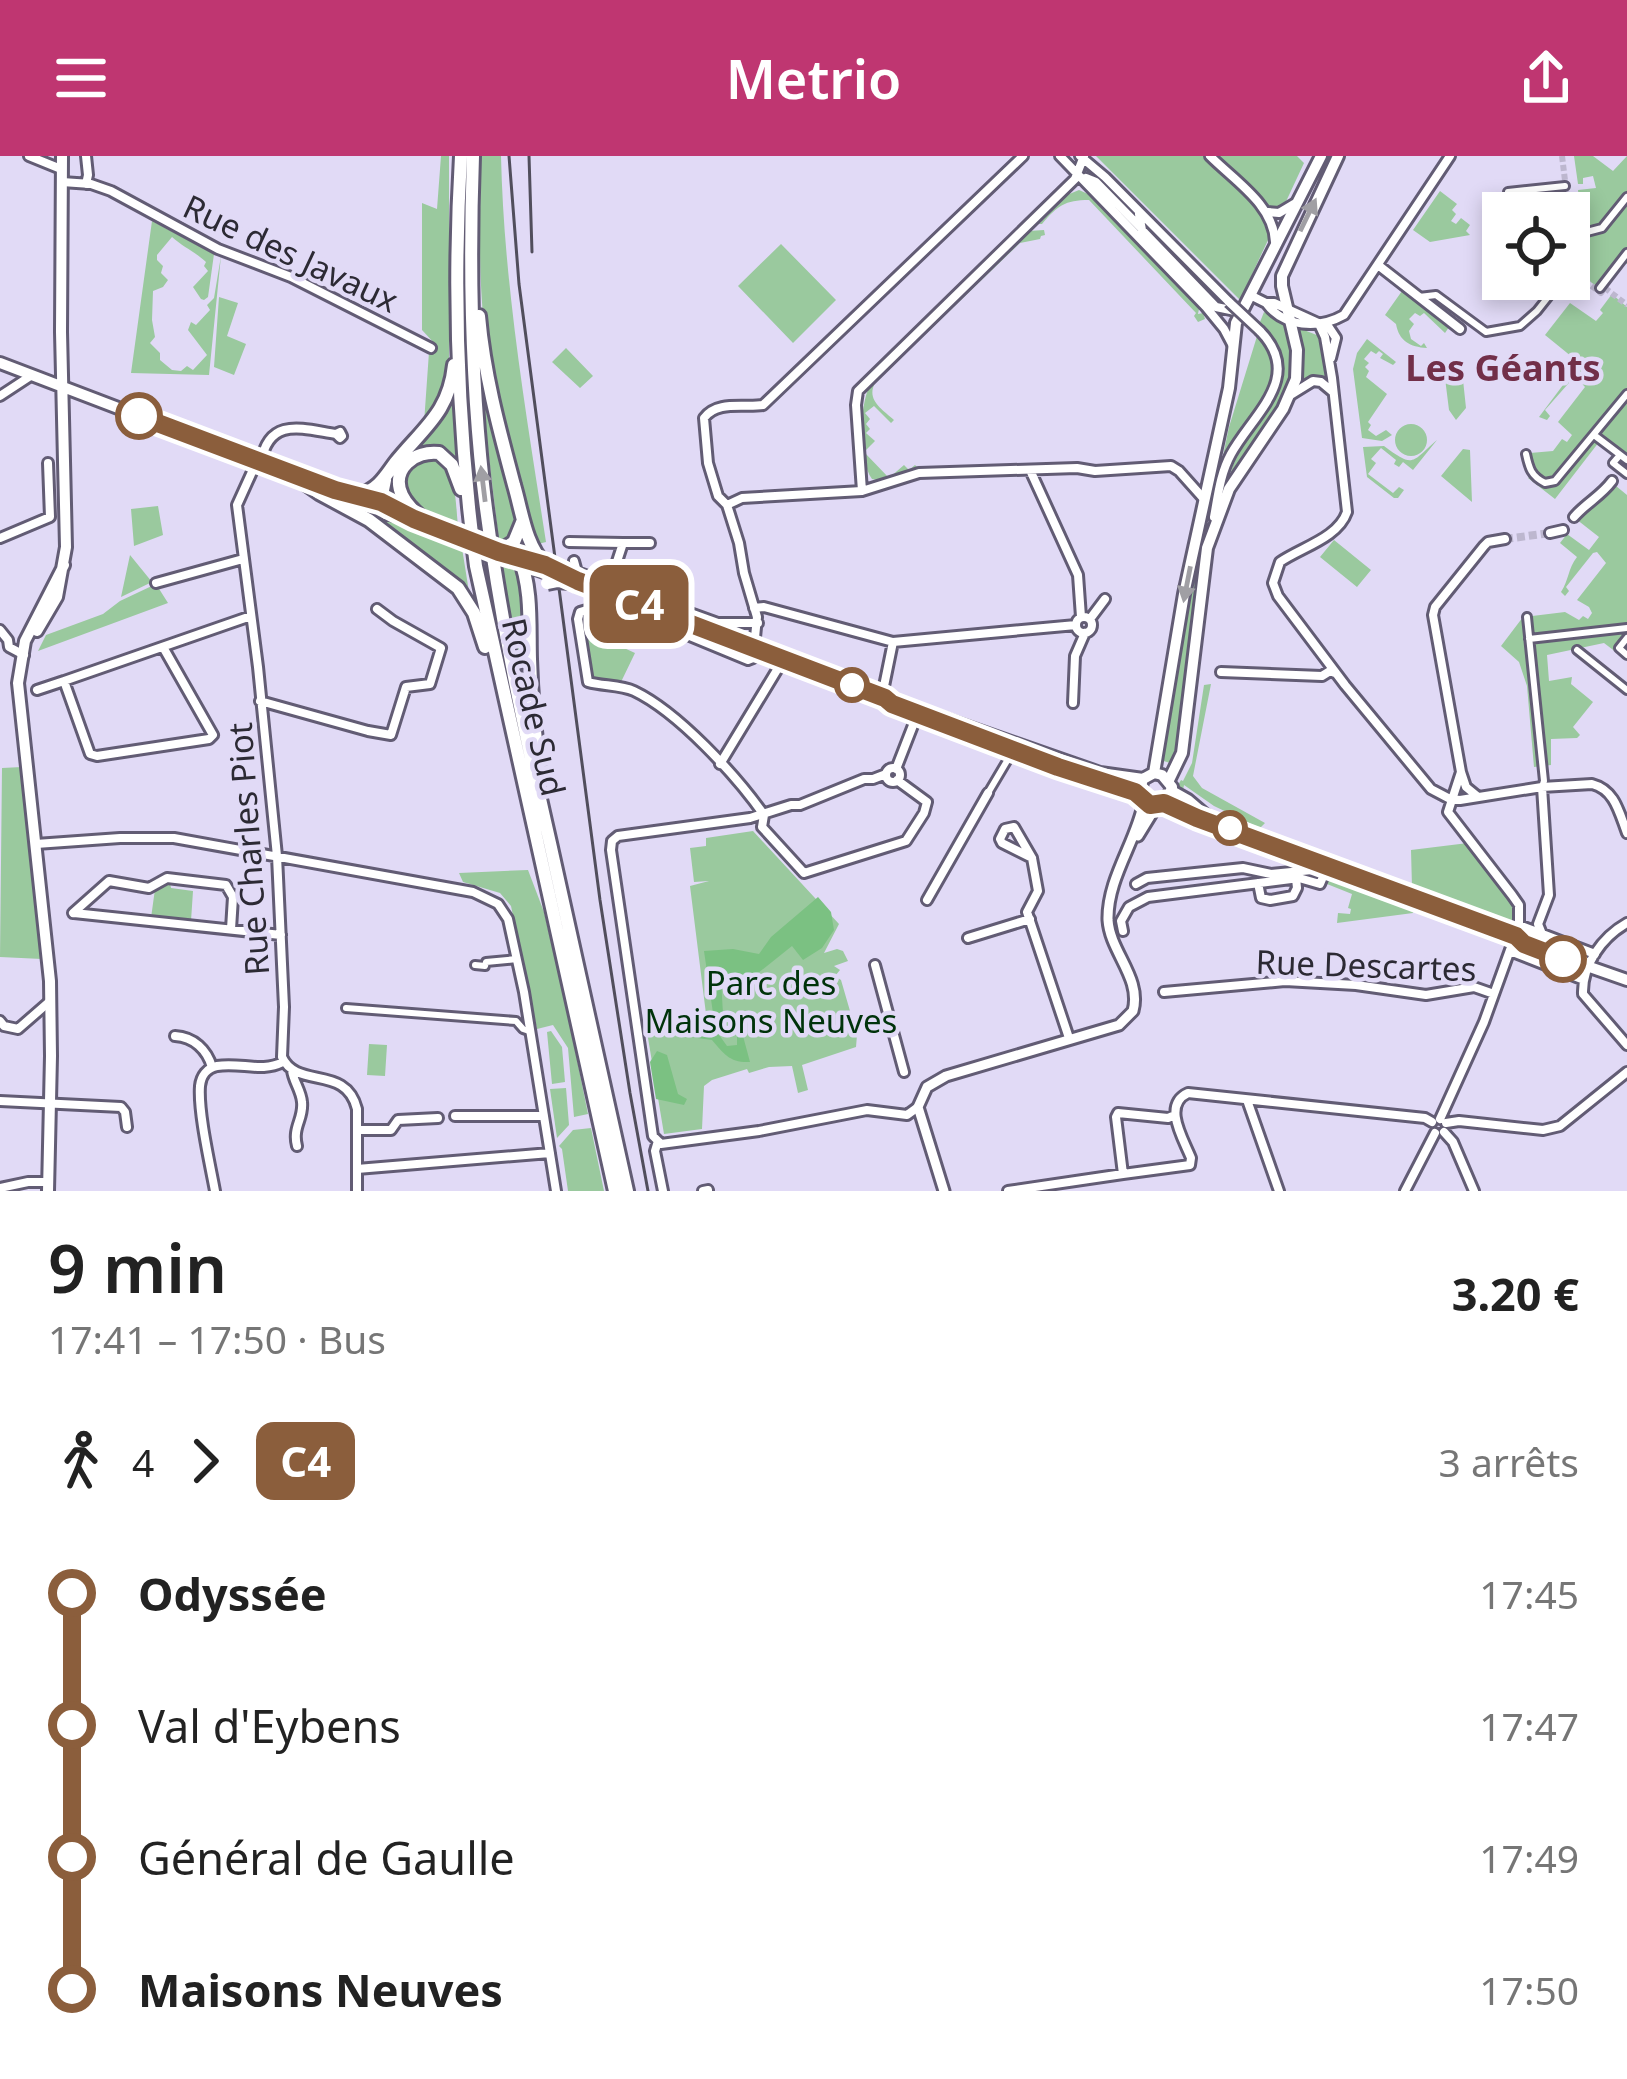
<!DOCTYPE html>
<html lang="fr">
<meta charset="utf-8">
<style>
body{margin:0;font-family:"Noto Sans",sans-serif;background:#f6f6f6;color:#222;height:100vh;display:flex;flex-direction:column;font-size:45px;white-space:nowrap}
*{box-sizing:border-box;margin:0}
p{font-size:39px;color:#767676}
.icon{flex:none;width:66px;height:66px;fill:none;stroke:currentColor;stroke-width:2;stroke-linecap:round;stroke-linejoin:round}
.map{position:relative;height:1035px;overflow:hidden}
.details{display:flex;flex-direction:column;background:#fff;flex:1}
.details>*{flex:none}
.badge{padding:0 24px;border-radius:18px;font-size:42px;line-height:78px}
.tools{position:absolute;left:1482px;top:36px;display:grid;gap:24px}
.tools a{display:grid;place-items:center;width:108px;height:108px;border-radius:0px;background:#fff;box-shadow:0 6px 18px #0003;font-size:60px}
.map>.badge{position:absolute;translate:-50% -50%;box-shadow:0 0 0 6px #fff}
.legs{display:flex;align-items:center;gap:18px;height:132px;padding:0 48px;font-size:39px}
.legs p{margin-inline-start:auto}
.headline{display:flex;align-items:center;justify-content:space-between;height:204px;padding:0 48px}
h1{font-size:66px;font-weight:600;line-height:90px}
ul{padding:0 48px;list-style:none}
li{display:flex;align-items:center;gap:42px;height:132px;font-size:45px}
li i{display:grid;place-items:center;width:18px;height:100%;margin:0 15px;background:currentColor}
li i::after{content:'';width:30px;height:30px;margin:-15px;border:9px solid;border-radius:50%;background:#fff}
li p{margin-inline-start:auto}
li:first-child i{background:linear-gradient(#0000 50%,currentColor 0)}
li:last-child i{background:linear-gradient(currentColor 50%,#0000 0)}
header{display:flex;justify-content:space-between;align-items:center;height:156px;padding:0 48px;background:#bf3671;color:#fff;font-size:54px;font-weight:600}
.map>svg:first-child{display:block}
.green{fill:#9ac99e}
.forest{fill:#7bc182}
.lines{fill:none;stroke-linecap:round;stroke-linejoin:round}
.pedestrian-tunnel{stroke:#bdb7cf;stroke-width:6;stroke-dasharray:6 3;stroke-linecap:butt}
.minor-tunnel{stroke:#bdb7cf;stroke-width:8;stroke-dasharray:8 4;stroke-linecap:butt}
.pedestrian-casing{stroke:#625c74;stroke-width:12}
.minor-casing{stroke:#625c74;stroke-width:14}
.tertiary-casing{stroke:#625c74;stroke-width:15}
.secondary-casing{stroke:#625c74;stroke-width:16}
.trunk-casing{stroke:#625c74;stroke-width:18}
.pedestrian{stroke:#fff;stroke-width:6}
.minor{stroke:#fff;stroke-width:8}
.tertiary{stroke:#fff;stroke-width:9}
.secondary{stroke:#fff;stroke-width:10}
.trunk{stroke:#fff;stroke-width:12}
.rail{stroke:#514e5c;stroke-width:3}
.minor-bridge-casing{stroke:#625c74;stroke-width:14;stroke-linecap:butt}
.secondary-bridge-casing{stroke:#625c74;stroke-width:16;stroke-linecap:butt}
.trunk-bridge-casing{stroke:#625c74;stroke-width:18;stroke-linecap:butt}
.minor-bridge{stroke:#fff;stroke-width:8}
.secondary-bridge{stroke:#fff;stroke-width:10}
.trunk-bridge{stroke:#fff;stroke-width:12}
.oneway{fill:#a09fa4}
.line-1-casing{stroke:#fff;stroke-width:27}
.line-1{stroke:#8b5e3c;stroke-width:18}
.stop-1-dot{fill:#fff;stroke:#8b5e3c;stroke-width:6}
.labels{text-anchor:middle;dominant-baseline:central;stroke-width:9;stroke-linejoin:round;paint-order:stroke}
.street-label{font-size:33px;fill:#2c2a34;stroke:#e1daf6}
.park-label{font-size:33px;fill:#00330b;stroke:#e1daf6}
.neighbourhood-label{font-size:36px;font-weight:bold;fill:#722f49;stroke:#e1daf6}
</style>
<header><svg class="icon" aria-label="menu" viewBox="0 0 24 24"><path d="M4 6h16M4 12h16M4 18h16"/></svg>Metrio<svg class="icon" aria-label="share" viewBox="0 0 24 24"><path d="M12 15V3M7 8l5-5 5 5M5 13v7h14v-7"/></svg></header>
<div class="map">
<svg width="1627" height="1035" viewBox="0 0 1627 1035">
<rect width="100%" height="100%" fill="#e1daf6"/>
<!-- green -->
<path class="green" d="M441 0H449V207L444 236 424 267 429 196 435 188 422 174V47L437 53Z
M481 0H501C504 130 526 257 546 386L538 388C517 317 491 244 484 169 478 113 480 56 481 0Z
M1096 0H1297L1304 7 1240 144Z
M1574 0H1593L1613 15 1627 0V108L1623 106 1597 131 1581 118 1580 110 1570 109 1571 104 1572 107 1586 105 1578 34 1596 32 1593 20 1583 22V28H1578Z
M1079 34 1088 38 1199 153 1198 158 1203 157 1205 163 1198 166 1194 160 1196 157 1089 44C1065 44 1057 50 1042 68H1039L1067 39Z
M1440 35 1457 48 1452 54 1456 58 1451 65 1456 68 1461 62 1470 69 1466 75 1470 79 1430 86 1413 74Z
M152 65 214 98 208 141 204 144 201 143 193 131 208 115 204 110 206 106C194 95 183 91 172 81L157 99V104L163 110 161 117 168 124 163 131 153 135 152 164 155 181 150 187 160 197V204L172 214 181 215 187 210 193 214 207 199 188 174 191 166 196 169 210 154 207 149 214 142 221 100 209 219 131 217Z
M1044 74 1045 79 1041 80 1040 83 1020 87 875 227C866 244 882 253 894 264L891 267 874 250 865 257 870 263 866 268 870 273 866 277 875 285 864 296 889 322 904 309 909 314 915 309 917 311 883 325 872 323C858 303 859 251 870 229L1029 75Z
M781 88 836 144 793 187 738 130Z
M1402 135 1449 171 1445 177 1424 157 1420 160 1415 157 1409 163 1414 168 1409 175 1411 183 1421 190 1424 187 1427 192C1410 191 1399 185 1396 168L1385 159Z
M1612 138 1627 151V314L1617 306 1620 302 1599 286 1555 343 1528 322 1536 319 1530 297 1553 295 1562 283 1567 286 1572 279 1558 266 1585 231 1575 220 1545 254 1550 260 1547 264 1539 261 1572 217 1570 215 1577 205 1545 179 1570 147 1596 165 1603 157 1600 154Z
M219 141 238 147 227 180 246 188 234 219 214 211Z
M1264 156 1286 166 1294 203 1289 238 1230 327C1229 315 1235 304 1242 292 1274 241 1306 224 1260 166Z
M1296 171 1322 181 1328 218 1322 222 1315 221 1302 226 1303 200Z
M1258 177C1287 207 1270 245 1245 273 1238 281 1236 278 1231 287 1228 294 1225 305 1220 314L1229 271Z
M1367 183 1396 206 1393 209 1380 202 1383 198 1379 195 1376 198 1371 195 1364 203 1369 207 1365 211 1369 215 1366 221 1387 238 1368 266 1371 269 1368 274 1376 280 1386 274 1392 279 1382 285 1362 282 1353 213 1357 197Z
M566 192 593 220 580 232 552 206Z
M1461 205 1466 252 1456 264 1449 254 1444 214 1449 208Z
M483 216 518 364 514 378 506 388 499 386 479 217Z
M453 241 456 303C440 292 430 290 411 297L433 274Z
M1395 284a16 16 0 1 1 32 0a16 16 0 1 1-32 0Z
M1437 284 1413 314 1403 306 1399 311 1394 308 1396 304 1381 292 1371 303 1376 307 1368 318 1393 337 1399 331 1404 334 1398 342H1394L1367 321 1363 291 1384 290C1415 313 1411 306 1437 284Z
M1463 293 1470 294 1472 346 1441 320Z
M435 301C458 319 455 344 458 370 434 361 416 354 404 330 409 310 413 302 435 301Z
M1616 330 1627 339V501L1625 503 1604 487 1547 499 1549 525 1572 521 1571 528 1593 546 1573 571 1580 579 1577 582 1551 583V609L1534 611 1527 530 1519 506 1501 490 1523 461 1565 456 1579 464 1583 460 1588 463 1592 457 1589 451 1577 444 1606 407 1597 396 1593 397 1566 431 1569 435 1565 440 1561 436C1569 424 1568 412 1577 401L1560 387 1567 378 1589 394 1599 381 1576 363 1589 348Z
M352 349 462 392 469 436 360 355Z
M158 350 163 379 134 390 131 353Z
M1334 384 1371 414 1357 431 1320 401Z
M130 399 152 426 121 441Z
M501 407C516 412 519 420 524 434L530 580Z
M1194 412 1200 414 1178 597 1174 608 1160 604Z
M156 428 168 447 38 495 46 479 103 458 120 445Z
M589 466 601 471 598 480 635 497 621 526 593 524 586 470Z
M1211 528 1193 620 1202 632 1265 667 1260 672 1214 650 1184 629 1183 634 1177 631 1181 624 1183 625 1192 607 1204 529Z
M22 611 42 803 0 801 2 612Z
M753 675 839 768 824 797 837 793 843 795 848 805 834 810 840 814 835 820 841 824 857 879 856 891 802 909 808 934 798 937 792 910 769 911 749 917 747 913 712 924 704 930 702 973 664 978 646 870 706 858 690 730 709 725 694 726 690 692 706 690V682Z
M1468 687 1515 748 1517 756 1511 768 1412 731 1411 694Z
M528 714 544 756 567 854 588 958 574 961 568 892 553 869 537 873 511 750 500 737 463 726 459 717Z
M1330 720 1415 751 1413 757 1337 767 1338 757 1350 758 1351 753 1348 752 1352 738 1327 728Z
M165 726 170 727 171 732 193 735 191 765 151 762 155 733Z
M551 875 562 891 565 926 552 928 547 876Z
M369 888 387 889 385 920 367 919Z
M566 932 569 969 557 982 550 933Z
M591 972 604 1035H568L562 993 559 990 573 974Z"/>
<!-- forest -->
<path class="forest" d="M818 741 831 756 834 774 822 792 803 804 792 790 743 829 721 823 723 858 713 857 704 795 733 793 759 798 771 781Z
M695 875 717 876 727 890 737 889V879L743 880 750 906C730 907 724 898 712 884L690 881Z
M657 895 667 899 678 938 687 943 684 949 656 943 650 906Z"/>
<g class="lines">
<!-- pedestrian-tunnel -->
<path class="pedestrian-tunnel" d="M1562 0 1569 57
M1569 58 1575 107
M1577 119 1601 137 1605 132 1627 149"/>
<!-- minor-tunnel -->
<path class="minor-tunnel" d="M1505 383 1550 377"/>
<defs>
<path id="pedestrian" d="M1565 30 1508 36 1510 53 1568 47
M1583 77 1602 72 1627 41
M1600 132 1627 97
M1419 141 1436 139 1486 176 1520 170 1537 155 1560 126 1567 131 1577 119 1575 107
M1594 279 1627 304
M1526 298C1529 312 1531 320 1545 327L1555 325 1627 238
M1620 299 1613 307 1627 318
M1527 461 1544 625 1542 631
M1627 482 1619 492 1627 499
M1529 483 1627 472
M1577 494 1627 534
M988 637 1007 605
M475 809 485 810 486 806 517 803
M346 852 516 865 523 873 529 875"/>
<path id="minor" d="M29 0 61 13
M1060 0 1206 151 1224 173 1233 190
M1080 0 1105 21 1229 146
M1210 0C1235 25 1274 49 1275 86
M1086 22 1096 26 1141 72
M62 26 91 28 111 35 218 93 291 121 431 192
M86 28 88 19 86 0
M1268 56 1279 57 1294 48
M1139 58 1142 74 1216 151 1240 156
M1378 109 1460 173
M1252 140 1266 147H1274L1318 167
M1266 147C1284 172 1319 173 1344 159L1450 0
M1326 167 1336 182 1331 202
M1319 168 1325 181 1332 222 1347 356C1338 382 1302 391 1280 406L1273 427 1278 440 1345 529 1431 633 1450 643 1460 644 1542 631 1592 628C1615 634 1619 656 1627 677
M1292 238 1313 225 1321 226 1333 236
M0 240 32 219
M257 305 237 349 258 511 277 700 284 851 282 901C297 934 346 908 357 953V1035
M261 306C269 260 303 273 336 278L340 282 342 280 340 276 336 278
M1030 314 1078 419 1081 461
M862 335 856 249 858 235 1075 23 1084 0
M727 349 742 342 862 335 919 317 1077 312 1095 315 1171 310 1179 315 1204 343
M1214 361C1218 340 1220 318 1231 298 1253 258 1305 221 1260 175
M1574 361C1586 347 1601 340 1612 325
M1550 377 1563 374
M0 382 50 361 48 307
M569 386 623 387 610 427
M623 387H650
M574 405 577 416 718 467H758
M156 427 243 403
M754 452 764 451 893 486 1076 469
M1076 469a8 8 0 1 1 16 0a8 8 0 1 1-16 0Z
M1090 463 1105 443
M0 474 8 484 9 491 24 499
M163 491 213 579 209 583 97 600 90 598 64 525 251 460
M1221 516 1322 520 1330 515 1335 517
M37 534 64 525
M882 540 893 486
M260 545 368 575 391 579 406 531 430 528 441 492 393 465 377 453
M1073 547 1075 500 1085 477
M720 608 783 504
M886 619a7 7 0 1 1 14 0a7 7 0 1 1-14 0Z
M896 613 919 554
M886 618 873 623H864L800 649H791L750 662 618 680 612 685 611 694 653 980 661 988 759 975 867 954 907 959 918 951
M1477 640 1466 631 1461 616 1433 459 1435 451 1484 390 1488 386 1505 383
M764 659C736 619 678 556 634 535 621 529 602 530 588 526L578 463 580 456C592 452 617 452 629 457 640 461 643 466 656 466L748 504 753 502 757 461 744 417 739 387 727 349 718 340 708 307 704 262C717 244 744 252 763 249L1023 0
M764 659 762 671 804 717 906 685 924 657 927 646 897 624
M36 688 120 682H174L473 736 498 748 508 763 524 836 556 1035
M1032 702 1002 687 1000 683 1005 673 1014 671 1032 702 1038 735 1027 756 1069 882
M1258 727 1261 742 1270 744 1293 740 1297 732 1296 722
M1136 728 1147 722 1243 712 1271 718 1312 714 1317 705
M927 744 988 637
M73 757 109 725 149 732 167 722 226 729 233 741 231 773
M74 757 281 779
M1627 767C1602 781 1582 809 1583 838L1627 889
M1519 769 1595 798
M1123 775 1121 765 1129 751 1148 741 1299 722 1320 728 1328 709
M1542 778 1538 768 1549 739 1542 631
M968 782 1030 763
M1510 795 1584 824
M875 809 904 916
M1164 836 1285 825 1356 829 1426 839 1474 831 1494 838
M0 865 4 870 18 873 49 846
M175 880C194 881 207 894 212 911
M292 914C293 925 301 934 302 946 304 963 292 971 297 990
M1247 944 1279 1035
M0 945 121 951 125 956 127 971
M455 960H544
M1440 963 1484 866 1519 769V749L1512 739 1448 656 1461 616
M1446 967 1459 965 1543 974 1560 970 1627 916
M357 974H391L398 964 438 962
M1444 976 1453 986 1474 1035
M658 985 655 995 663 1035
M357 1013 550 997
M1123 1018 1190 1009 1191 1002C1183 982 1162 949 1188 937L1425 962 1432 966
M0 1032 28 1026H48
M215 1035C210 1008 198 956 200 930 201 920 207 912 217 910 241 906 261 917 283 906
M703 1035 708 1034
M1008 1035 1123 1018 1116 961 1118 957 1168 962 1175 959
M1405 1035 1435 977"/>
<path id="tertiary" d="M1138 680 1157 649
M944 1035 918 951 927 931 946 920 1119 869 1133 855C1142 822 1110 796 1108 764 1107 722 1137 685 1144 645"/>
<path id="secondary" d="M0 207 257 305 398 353 414 363 451 377
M349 341 386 357 410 363
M499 396 510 404 544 416
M578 425 885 542 1100 617 1143 623 1154 617 1162 619 1172 631 1167 645 1157 649 1144 645 1140 634 1143 623
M37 475 57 441 66 391 61 176 62 0
M992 587 1141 640
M1154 617 1184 438 1229 232 1236 167 1321 0
M1169 624 1182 597 1207 392 1229 333 1283 253 1296 223 1297 194 1282 130V120L1338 0
M1172 635 1188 644 1209 662
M1164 647 1197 662 1516 780C1538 783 1573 793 1589 810
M1518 782 1524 788 1627 824
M48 1035 51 900 50 825 18 527 25 485 64 409"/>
<path id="trunk" d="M461 0C453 136 458 275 476 410L615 1035
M473 0C469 110 471 219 483 328 497 449 523 569 550 687 576 803 602 919 627 1035
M479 160C484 218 499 273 514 329 522 356 525 388 545 409
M292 318 319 337 369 364 458 432 474 457 485 491
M385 324 381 344 386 357
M360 339C379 332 384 322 395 307 423 272 449 257 454 209
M430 369C420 360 408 352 402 339 390 313 415 294 439 297L452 309 461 333
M499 396 514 386 523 364
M519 400C532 433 529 468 530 503 531 538 534 572 539 607"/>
</defs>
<!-- pedestrian casing -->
<use href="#pedestrian" class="pedestrian-casing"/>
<!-- minor casing -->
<use href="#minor" class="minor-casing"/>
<!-- tertiary casing -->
<use href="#tertiary" class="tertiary-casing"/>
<!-- secondary casing -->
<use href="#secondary" class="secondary-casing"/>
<!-- trunk casing -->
<use href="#trunk" class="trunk-casing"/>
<!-- pedestrian -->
<use href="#pedestrian" class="pedestrian"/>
<!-- minor -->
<use href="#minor" class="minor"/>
<!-- tertiary -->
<use href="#tertiary" class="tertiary"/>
<!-- secondary -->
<use href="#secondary" class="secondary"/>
<!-- trunk -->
<use href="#trunk" class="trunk"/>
<!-- rail -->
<path class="rail" d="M509 0 519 128 600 744 630 937 648 1035
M529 0 532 96"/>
<defs>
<path id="minor-bridge" d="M1229 146 1260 175"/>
<path id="secondary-bridge" d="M451 377 499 396
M545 409 578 425"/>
<path id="trunk-bridge" d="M547 427 557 425 570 426"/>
</defs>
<!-- minor-bridge casing -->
<use href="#minor-bridge" class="minor-bridge-casing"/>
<!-- secondary-bridge casing -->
<use href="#secondary-bridge" class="secondary-bridge-casing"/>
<!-- trunk-bridge casing -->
<use href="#trunk-bridge" class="trunk-bridge-casing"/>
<!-- minor-bridge -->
<use href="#minor-bridge" class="minor-bridge"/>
<!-- secondary-bridge -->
<use href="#secondary-bridge" class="secondary-bridge"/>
<!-- trunk-bridge -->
<use href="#trunk-bridge" class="trunk-bridge"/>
</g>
<!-- one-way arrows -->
<defs><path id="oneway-solid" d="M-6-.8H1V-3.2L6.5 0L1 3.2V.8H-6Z" transform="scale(3)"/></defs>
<g class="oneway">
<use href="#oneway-solid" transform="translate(1308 59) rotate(-64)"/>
<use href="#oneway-solid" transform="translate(483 328) rotate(-97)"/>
<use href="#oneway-solid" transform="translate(1187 428) rotate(101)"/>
</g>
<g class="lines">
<defs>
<path id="line-1" d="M139 260 335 334 381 346 414 363 499 396 545 409 578 425 885 542 892 548 1058 611 1135 636 1150 649 1164 647 1197 662 1516 780 1524 788 1563 803"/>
</defs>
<!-- line-1 casing -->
<use href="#line-1" class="line-1-casing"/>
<!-- line-1 -->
<use href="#line-1" class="line-1"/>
</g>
<!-- markers -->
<g class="stop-1-dot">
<circle cx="139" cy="260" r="21"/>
<circle cx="852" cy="529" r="15"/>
<circle cx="1230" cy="672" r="15"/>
<circle cx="1563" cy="803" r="21"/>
</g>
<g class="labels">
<!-- street labels -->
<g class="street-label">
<text transform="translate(291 97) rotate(25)">Rue des Javaux</text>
<text transform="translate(534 551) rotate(77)">Rocade Sud</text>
<text transform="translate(248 693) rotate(-94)">Rue Charles Piot</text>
<text transform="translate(1366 809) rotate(2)">Rue Descartes</text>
</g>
<!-- park labels -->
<g class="park-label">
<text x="771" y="826">Parc des<tspan x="771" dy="38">Maisons Neuves</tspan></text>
</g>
<!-- neighbourhood labels -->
<g class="neighbourhood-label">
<text x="1503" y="211">Les Géants</text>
</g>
</g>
</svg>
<div class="tools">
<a><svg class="icon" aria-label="locate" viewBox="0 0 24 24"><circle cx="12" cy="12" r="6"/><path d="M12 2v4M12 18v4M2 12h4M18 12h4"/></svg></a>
</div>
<b class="badge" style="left:639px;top:448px;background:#8b5e3c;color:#fff">C4</b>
</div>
<section class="details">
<div class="headline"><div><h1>9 min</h1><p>17:41 – 17:50 · Bus</p></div><b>3.20 €</b></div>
<div class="legs"><svg class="icon" aria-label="walk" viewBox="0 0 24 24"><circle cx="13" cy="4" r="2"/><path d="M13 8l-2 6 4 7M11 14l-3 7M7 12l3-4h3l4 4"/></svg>4<svg class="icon" aria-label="forward" viewBox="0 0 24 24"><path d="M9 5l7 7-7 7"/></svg><b class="badge" style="background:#8b5e3c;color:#fff">C4</b><p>3 arrêts</p></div>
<ul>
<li><i style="color:#8b5e3c"></i><b>Odyssée</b><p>17:45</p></li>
<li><i style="color:#8b5e3c"></i><span>Val d'Eybens</span><p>17:47</p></li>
<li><i style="color:#8b5e3c"></i><span>Général de Gaulle</span><p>17:49</p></li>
<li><i style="color:#8b5e3c"></i><b>Maisons Neuves</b><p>17:50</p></li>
</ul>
</section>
